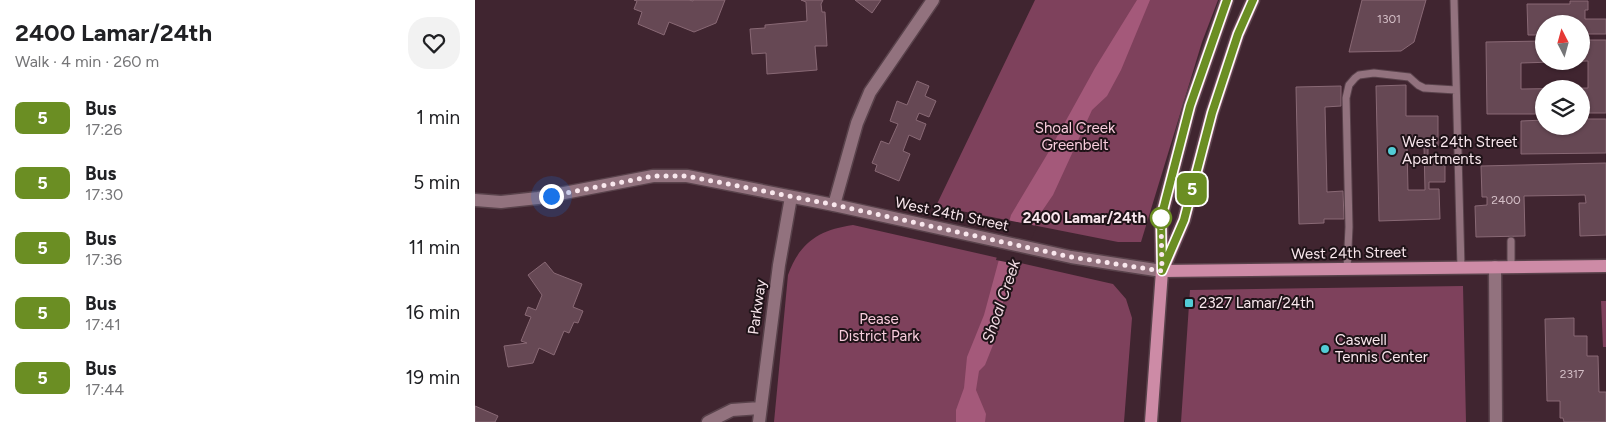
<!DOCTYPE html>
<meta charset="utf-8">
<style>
body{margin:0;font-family:Figtree,sans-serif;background:#f2f2f2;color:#202124;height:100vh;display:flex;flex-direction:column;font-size:19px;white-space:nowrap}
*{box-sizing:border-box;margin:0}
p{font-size:16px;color:#757577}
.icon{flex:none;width:28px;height:28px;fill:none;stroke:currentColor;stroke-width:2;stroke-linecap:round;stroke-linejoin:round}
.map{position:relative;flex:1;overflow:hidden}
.side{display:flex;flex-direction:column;background:#fff;width:475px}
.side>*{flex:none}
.badge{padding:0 10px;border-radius:8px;font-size:18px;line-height:32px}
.needle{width:32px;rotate:354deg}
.buttons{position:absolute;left:1060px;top:15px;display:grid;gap:10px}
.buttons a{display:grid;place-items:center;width:55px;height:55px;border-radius:50%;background:#fff;box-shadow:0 1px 4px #0004;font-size:25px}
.you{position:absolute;width:25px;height:25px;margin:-12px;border:4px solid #fff;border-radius:50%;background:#1a73e8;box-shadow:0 0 0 8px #1a73e833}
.map>.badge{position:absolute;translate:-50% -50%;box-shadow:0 0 0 2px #fff}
.round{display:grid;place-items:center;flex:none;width:52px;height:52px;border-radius:20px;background:#f2f2f2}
.head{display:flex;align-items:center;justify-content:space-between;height:85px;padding:0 15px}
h1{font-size:24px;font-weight:700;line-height:38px}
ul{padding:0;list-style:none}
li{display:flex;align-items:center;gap:15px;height:65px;padding:0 15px}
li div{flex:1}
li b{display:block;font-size:19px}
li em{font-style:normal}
li .badge{min-width:55px;font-weight:700;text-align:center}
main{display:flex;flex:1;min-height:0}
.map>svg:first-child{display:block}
.green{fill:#7e415c}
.water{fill:#a4597a}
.pier{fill:#402530}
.building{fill:#664854;stroke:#896975;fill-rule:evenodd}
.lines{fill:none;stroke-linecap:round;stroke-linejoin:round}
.service-casing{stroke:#59424b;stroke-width:9}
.minor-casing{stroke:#59424b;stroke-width:15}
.secondary-casing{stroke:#59424b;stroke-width:15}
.primary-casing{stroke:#59424b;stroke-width:15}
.service{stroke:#92727e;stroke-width:7}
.minor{stroke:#92727e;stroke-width:12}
.secondary{stroke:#92727e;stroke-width:12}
.primary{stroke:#cd8ba6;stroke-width:12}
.line-casing{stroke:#fff;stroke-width:11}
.line{stroke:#6b8e23;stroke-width:8}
.walk{stroke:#f9e7ed;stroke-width:5;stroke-dasharray:0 9}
.poi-dot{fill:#52ccd6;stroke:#1f1318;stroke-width:2}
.stop-dot{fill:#fff;stroke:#6b8e23;stroke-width:2.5}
.labels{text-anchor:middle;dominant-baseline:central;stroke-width:4;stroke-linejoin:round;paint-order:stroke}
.number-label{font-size:12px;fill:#d4bfc7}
.park-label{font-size:15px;fill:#f9cddd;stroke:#1f1318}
.poi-label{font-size:15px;fill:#f9e7ed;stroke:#1f1318;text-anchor:start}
.street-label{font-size:15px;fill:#f9e7ed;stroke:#1f1318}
.stop-label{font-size:15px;font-weight:bold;fill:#f9e7ed;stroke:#1f1318;text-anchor:end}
.water-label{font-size:16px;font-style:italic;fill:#f3dde5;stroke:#1f1318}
</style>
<main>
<section class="side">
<div class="head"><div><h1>2400 Lamar/24th</h1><p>Walk · 4 min · 260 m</p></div><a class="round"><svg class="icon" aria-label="heart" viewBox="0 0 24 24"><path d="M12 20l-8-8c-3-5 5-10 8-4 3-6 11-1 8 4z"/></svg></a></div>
<ul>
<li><span class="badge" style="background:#6b8e23;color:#fff">5</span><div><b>Bus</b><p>17:26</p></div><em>1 min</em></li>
<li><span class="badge" style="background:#6b8e23;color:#fff">5</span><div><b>Bus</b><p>17:30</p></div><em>5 min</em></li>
<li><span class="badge" style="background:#6b8e23;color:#fff">5</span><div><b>Bus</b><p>17:36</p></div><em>11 min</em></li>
<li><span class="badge" style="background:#6b8e23;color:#fff">5</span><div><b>Bus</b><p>17:41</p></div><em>16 min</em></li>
<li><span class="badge" style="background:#6b8e23;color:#fff">5</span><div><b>Bus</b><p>17:44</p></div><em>19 min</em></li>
</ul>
</section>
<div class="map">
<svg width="1131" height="422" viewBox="0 0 1131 422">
<rect width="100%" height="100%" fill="#402530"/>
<!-- green -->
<path class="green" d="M560 0H743L727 42 666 242H643L461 206Z
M378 225 638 284 651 299 657 318 649 422H299L313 275C325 242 344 230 378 225Z
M988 286 991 422H706L715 290Z
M1126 301H1131V347H1128Z"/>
<!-- water -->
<path class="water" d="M662 0H675L646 70 632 96 617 110 578 195 565 214 535 280 520 328 518 345 510 365 504 371 501 390 511 414 510 422H481V410L489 388 492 357 509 315 536 215 573 153 620 68Z"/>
<!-- pier -->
<path class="pier" d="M532 220 562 226 545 265 521 260Z"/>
<!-- building -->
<path class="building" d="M159 0H214L218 1V0H250L241 23 219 32 194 22 189 35 163 24 167 12 159 9 162 1Z
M326 0H348L346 4 347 12H350L352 46H340L342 70 292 74 291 53 277 54 275 29 290 28V25L332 21 331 2Z
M380 0H406L397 13Z
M887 0H951L939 42 926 51 874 52Z
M1095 1H1113V10H1110V19H1131V34H1106V24H1069V35H1053L1052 4H1095Z
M1106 40H1131V113H1106V89H1069V114H1012L1011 42 1069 41V61H1106ZM1113 61V88L1046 89V63Z
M442 81 454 86 450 96 461 101 454 117 444 113 441 120 451 124 445 140 434 135 428 151 435 154 424 181 400 171 402 165 397 163 406 141 414 144 423 124 415 121 422 101 432 105Z
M931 85V116H963V146H953V157L970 156V182H954V189H964L965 219 904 221 901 86ZM932 146H949L950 190H933Z
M866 86V106L850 107 852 192 868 191 869 219H849V223L824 224 821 87Z
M1106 119H1131V153L1046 154V121L1069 120V126H1106Z
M1131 163V235L1105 236 1104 203H1111L1110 195 1049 196 1050 236 1001 237 1000 206 1012 205V197H1007L1006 166Z
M70 262 79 273 107 284 98 307 108 311 103 323 99 322 94 333 89 331 79 355 64 348 58 363 33 367 29 346 52 343 46 341 56 317 50 315 53 307 61 310 67 295 53 275Z
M1099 318V336H1112V356H1123L1124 392H1131V422H1089L1088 418H1085V401H1072L1070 319Z
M0 406 23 416 20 422H0Z"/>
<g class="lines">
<defs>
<path id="service" d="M979 0 986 268
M1036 241V267
M872 269 874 227 871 98 874 85 880 78 884 75 899 73 934 77 943 85 949 88 981 90"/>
<path id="minor" d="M359 205 382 123 395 92 458 0
M1020 267 1021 422
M233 422 257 410 285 408
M284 422 304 265 316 197"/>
<path id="secondary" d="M0 200 26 202 63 198 178 176H212L359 205 596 257 687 271"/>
<path id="primary" d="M689 267 709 220 737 113 763 34 778 0
M687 271 1131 266
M676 422 687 271 686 218 715 106 752 0"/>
</defs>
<!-- service casing -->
<use href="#service" class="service-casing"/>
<!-- minor casing -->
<use href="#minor" class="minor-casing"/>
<!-- secondary casing -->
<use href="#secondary" class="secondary-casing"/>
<!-- primary casing -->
<use href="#primary" class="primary-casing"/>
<!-- service -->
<use href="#service" class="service"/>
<!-- minor -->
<use href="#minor" class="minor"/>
<!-- secondary -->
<use href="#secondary" class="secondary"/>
<!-- primary -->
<use href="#primary" class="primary"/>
</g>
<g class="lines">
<defs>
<path id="line" d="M752 0 715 106 686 218 687 271 709 220 737 113 763 34 778 0"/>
</defs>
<!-- line casing -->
<use href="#line" class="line-casing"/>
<!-- line -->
<use href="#line" class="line"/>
<!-- walk -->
<path class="walk" d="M76 196 178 176H212L360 205 596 257 687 271 686 218"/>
</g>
<!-- markers -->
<g class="poi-dot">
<circle cx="917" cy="151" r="5"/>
<rect x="709" y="298" width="10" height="10" rx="2.5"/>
<circle cx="850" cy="349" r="5"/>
</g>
<circle class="stop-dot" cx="686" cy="218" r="10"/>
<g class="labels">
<!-- number labels -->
<g class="number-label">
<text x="914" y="19">1301</text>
<text x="1031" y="200">2400</text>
<text x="1097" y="374">2317</text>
</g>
<!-- park labels -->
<g class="park-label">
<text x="600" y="128">Shoal Creek<tspan x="600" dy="17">Greenbelt</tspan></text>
<text x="404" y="319">Pease<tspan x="404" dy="17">District Park</tspan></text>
</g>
<!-- poi labels -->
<g class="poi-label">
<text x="927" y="142">West 24th Street<tspan x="927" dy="17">Apartments</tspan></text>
<text x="724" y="303">2327 Lamar/24th</text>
<text x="860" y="340">Caswell<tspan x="860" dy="17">Tennis Center</tspan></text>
</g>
<!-- street labels -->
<g class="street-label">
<text transform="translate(477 214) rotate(12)">West 24th Street</text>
<text transform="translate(874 253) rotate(-1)">West 24th Street</text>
<text transform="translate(282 307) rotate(-82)">Parkway</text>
</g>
<!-- stop labels -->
<g class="stop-label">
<text x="671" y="218">2400 Lamar/24th</text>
</g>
<!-- water labels -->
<g class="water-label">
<text transform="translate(526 301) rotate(-71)">Shoal Creek</text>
</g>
</g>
</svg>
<div class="buttons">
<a><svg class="needle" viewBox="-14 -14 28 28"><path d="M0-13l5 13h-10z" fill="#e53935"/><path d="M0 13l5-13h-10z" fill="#757577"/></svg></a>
<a><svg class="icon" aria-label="layers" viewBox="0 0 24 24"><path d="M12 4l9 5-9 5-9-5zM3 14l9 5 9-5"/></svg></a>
</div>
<div class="you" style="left:76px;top:196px"></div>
<b class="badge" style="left:717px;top:189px;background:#6b8e23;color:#fff">5</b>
</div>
</main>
